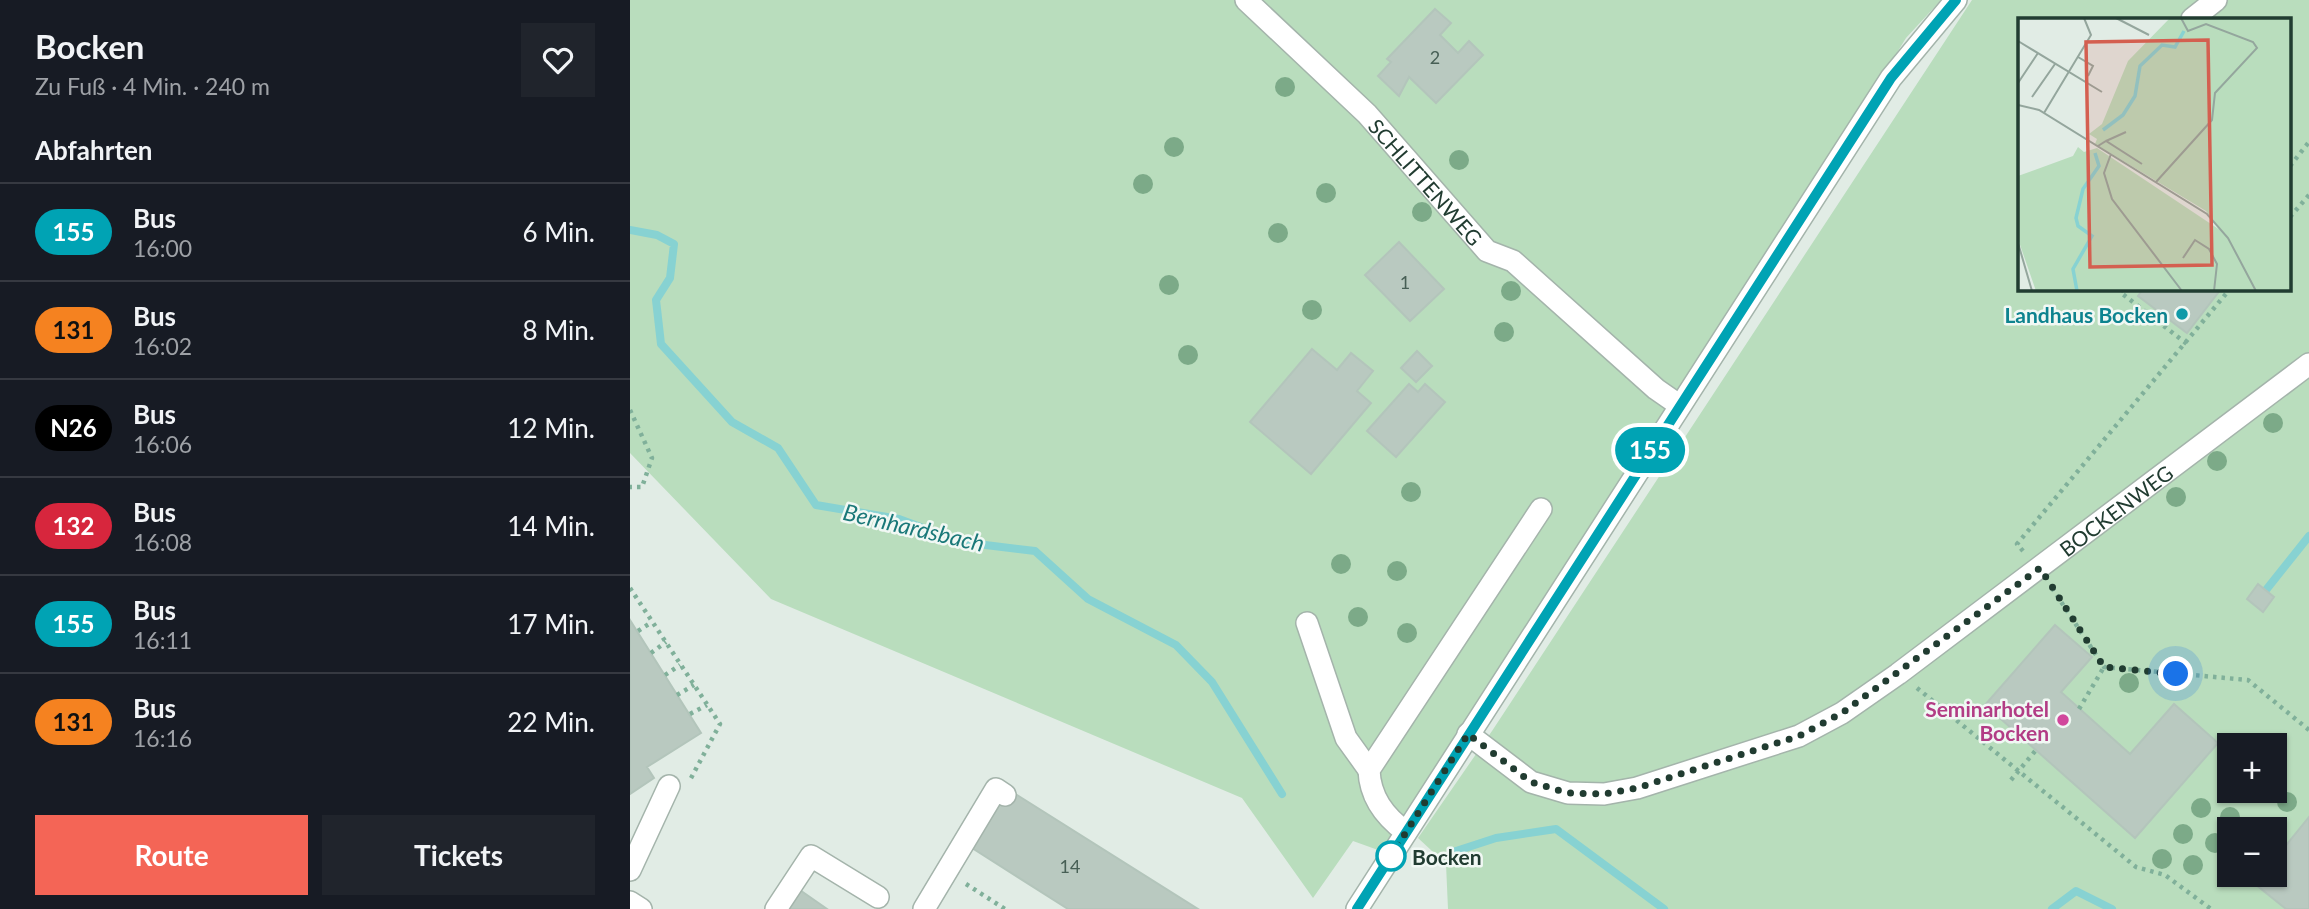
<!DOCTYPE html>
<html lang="de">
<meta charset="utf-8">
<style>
body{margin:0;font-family:Lato,sans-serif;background:#20242c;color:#f1f3f6;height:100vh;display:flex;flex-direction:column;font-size:26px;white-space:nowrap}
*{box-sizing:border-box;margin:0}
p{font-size:23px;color:#9ea1a6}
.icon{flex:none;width:38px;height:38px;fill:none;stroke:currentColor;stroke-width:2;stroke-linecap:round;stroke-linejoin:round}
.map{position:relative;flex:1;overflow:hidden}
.drawer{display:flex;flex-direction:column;background:#171b24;width:630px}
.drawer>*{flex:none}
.badge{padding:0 14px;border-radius:23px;font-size:24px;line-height:46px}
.fabs{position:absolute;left:1587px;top:733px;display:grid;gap:14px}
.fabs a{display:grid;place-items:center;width:70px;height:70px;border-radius:0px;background:#171b24;box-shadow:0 2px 5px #0004;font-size:35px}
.you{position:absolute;width:35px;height:35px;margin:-18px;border:5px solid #fff;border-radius:50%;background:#1a73e8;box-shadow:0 0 0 10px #1a73e833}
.map>.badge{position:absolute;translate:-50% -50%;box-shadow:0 0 0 4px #fff}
h2{padding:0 35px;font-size:26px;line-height:63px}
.round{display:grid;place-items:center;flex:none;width:74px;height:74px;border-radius:0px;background:#20242c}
.overview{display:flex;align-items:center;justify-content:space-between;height:119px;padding:0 35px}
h1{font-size:33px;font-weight:700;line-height:52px}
.primary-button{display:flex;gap:14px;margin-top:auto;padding:14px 35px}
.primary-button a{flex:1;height:80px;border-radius:0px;background:#f46556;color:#fff;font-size:28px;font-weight:700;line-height:80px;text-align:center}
.primary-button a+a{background:#20242c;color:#f1f3f6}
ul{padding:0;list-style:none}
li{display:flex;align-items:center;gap:21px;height:98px;padding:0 35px;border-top:2px solid #363941}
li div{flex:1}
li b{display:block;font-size:26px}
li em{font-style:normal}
li .badge{min-width:77px;font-weight:700;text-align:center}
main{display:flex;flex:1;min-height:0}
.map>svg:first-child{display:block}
.green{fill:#b9ddbd;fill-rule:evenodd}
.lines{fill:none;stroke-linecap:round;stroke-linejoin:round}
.stream{stroke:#87d2d2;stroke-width:8}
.building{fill:#b9c9c0;stroke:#b3c5bb;stroke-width:2}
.minor-casing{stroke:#a4b4ab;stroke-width:24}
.path{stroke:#80b09a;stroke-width:4.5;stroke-dasharray:3.5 5;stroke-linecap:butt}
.minor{stroke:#fff;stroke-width:21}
.tree{fill:#7caa88}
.line-casing{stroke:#fff;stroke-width:16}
.line{stroke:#00a3b4;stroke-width:10}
.walk{stroke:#213c31;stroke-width:7;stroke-dasharray:0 12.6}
.culture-dot{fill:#0f9aa8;stroke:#f1f8f4;stroke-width:2.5}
.hotel-dot{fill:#d1479c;stroke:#f1f8f4;stroke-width:2.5}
.stop-dot{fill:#fff;stroke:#00a3b4;stroke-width:3.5}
.labels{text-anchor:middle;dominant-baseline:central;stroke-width:5;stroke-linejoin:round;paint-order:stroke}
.number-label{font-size:18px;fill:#475f55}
.street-label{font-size:21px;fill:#213c31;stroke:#f1f8f4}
.culture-label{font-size:21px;font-weight:bold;fill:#0d838f;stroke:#f1f8f4;text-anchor:end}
.hotel-label{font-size:21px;font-weight:bold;fill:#b23c85;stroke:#f1f8f4;text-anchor:end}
.stop-label{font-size:21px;font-weight:bold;fill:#213c31;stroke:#f1f8f4;text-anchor:start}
.water-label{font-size:23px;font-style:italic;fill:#1a7879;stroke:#f1f8f4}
.inset-river{fill:none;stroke:#87d2d2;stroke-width:3.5}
.inset-road{fill:none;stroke:#94a69d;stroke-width:2}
.view{fill:#d45f50;fill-opacity:0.15;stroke:#d45f50;stroke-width:3.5}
.inset-edge{fill:none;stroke:#213c31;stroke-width:3.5}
</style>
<main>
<section class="drawer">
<div class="overview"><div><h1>Bocken</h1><p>Zu Fuß · 4 Min. · 240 m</p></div><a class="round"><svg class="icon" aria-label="heart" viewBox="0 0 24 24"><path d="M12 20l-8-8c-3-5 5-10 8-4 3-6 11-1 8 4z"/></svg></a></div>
<h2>Abfahrten</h2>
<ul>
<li><span class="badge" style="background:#00a3b4;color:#fff">155</span><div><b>Bus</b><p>16:00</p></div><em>6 Min.</em></li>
<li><span class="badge" style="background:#f58220;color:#111">131</span><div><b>Bus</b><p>16:02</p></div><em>8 Min.</em></li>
<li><span class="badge" style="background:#000;color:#fff">N26</span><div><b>Bus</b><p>16:06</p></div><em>12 Min.</em></li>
<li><span class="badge" style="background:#d7263d;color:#fff">132</span><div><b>Bus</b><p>16:08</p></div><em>14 Min.</em></li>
<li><span class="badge" style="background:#00a3b4;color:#fff">155</span><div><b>Bus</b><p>16:11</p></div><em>17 Min.</em></li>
<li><span class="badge" style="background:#f58220;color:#111">131</span><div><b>Bus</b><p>16:16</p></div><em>22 Min.</em></li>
</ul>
<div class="primary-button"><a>Route</a><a>Tickets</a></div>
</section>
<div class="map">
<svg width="1679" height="909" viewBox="0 0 1679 909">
<rect width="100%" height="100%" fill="#e1ece5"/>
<!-- green -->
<path class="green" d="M0 0H1311L1276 38 1049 405 762 855 723 841 683 898 612 798 141 599 0 453Z
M1342 0H1679V909H818L816 864 788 838 862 731ZM1390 19H1660V289H1390ZM1600 746H1645V791H1600ZM1600 830H1645V875H1600Z"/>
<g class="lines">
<!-- stream -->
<path class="stream" d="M0 230 27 235 44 244 40 278 26 300 31 344 102 422 148 448 186 505 269 519 331 542 405 551 458 599 546 645 582 682 652 794
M1636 590 1679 536
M823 852 866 838 926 829 1034 909
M1422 909 1446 891 1482 909"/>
</g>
<!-- building -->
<path class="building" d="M805 9 821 23 810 35 828 53 839 41 853 55 806 103 779 77 769 96 748 76 761 62 757 59Z
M769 242 814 289 780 321 735 275Z
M1513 289H1591L1557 333 1508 296Z
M682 349 707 370 721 353 743 371 727 391 741 403 681 474 620 422Z
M787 351 802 366 786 382 771 368Z
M779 384 788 392 795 384 815 402 766 457 737 431Z
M1628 584 1644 597 1633 612 1617 599Z
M0 620 71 733 17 767 24 778 0 794Z
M1425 625 1462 657 1431 692 1500 754 1544 704 1588 743 1505 838 1355 705Z
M379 790 568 909H438L342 848Z
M1679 817V909H1656L1625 884 1632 875H1645V859Z
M167 888 197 909H153Z"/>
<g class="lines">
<defs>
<g id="minor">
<path id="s1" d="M616 0 737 114 857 251 883 261 1026 389 1049 405"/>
<path d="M1562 19 1586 0"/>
<path d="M677 623 716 738 739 770"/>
<path id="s2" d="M838 734 901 782 938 793 974 794 1007 788 1169 736 1212 713 1268 674 1679 364"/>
<path d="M776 832C754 816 740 797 739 770L911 509"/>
<path d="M0 870 39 786"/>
<path d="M0 902 11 909"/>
<path d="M146 909 181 856 248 897"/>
<path d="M294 909 366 789 375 795"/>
<path d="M727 909 1261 78 1326 0"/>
</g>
</defs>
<!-- minor casing -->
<use href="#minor" class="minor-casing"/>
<!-- path -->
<path class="path" d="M1660 166 1679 142
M1660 217 1679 195
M1493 289 1490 292 1557 344
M0 410 22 458 12 487H0
M1393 551 1387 544 1600 289
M0 588 90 724 60 780
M1422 588 1474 667 1618 680 1679 730
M8 631 22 622
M21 653 36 642
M35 675 50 665
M1287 688 1506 867 1535 875 1581 909
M47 695 64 685
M1449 709 1474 667
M60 714 77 705
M1381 780 1406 750
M336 884 375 909"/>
<!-- minor -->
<use href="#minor" class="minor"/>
</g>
<!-- trees -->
<g class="tree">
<circle cx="655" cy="87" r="10"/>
<circle cx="544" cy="147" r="10"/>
<circle cx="829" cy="160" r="10"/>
<circle cx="513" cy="184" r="10"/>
<circle cx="696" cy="193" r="10"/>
<circle cx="792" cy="212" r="10"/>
<circle cx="648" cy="233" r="10"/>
<circle cx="539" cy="285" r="10"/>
<circle cx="881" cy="291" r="10"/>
<circle cx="682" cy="310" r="10"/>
<circle cx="874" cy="332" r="10"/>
<circle cx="558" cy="355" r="10"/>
<circle cx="1643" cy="423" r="10"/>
<circle cx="1587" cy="461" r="10"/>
<circle cx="781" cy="492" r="10"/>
<circle cx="1546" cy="497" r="10"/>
<circle cx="711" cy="564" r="10"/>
<circle cx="767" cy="571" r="10"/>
<circle cx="728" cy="617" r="10"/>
<circle cx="777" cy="633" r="10"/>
<circle cx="1499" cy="683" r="10"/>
<circle cx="1657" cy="802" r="10"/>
<circle cx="1571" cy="808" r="10"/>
<circle cx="1600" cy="817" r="10"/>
<circle cx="1553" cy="834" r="10"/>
<circle cx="1585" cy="843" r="10"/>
<circle cx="1532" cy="859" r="10"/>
<circle cx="1563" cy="865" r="10"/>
</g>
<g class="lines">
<defs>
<path id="line" d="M727 909 1261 78 1326 0"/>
</defs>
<!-- line casing -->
<use href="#line" class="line-casing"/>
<!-- line -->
<use href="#line" class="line"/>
<!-- walk -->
<path class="walk" d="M761 856 838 734 901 782 938 793 974 794 1007 788 1169 736 1212 713 1410 568 1474 667 1546 674"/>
</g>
<!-- markers -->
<circle class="culture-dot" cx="1552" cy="314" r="7"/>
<circle class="hotel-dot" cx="1433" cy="720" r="7"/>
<circle class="stop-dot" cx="761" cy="856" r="14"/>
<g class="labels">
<!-- number labels -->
<g class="number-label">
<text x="805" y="57">2</text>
<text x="775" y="282">1</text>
<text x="440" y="866">14</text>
</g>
<!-- street labels -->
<g class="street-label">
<text stroke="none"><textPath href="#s1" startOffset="256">SCHLITTENWEG</textPath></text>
<text stroke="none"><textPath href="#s2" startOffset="747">BOCKENWEG</textPath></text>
</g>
<!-- culture labels -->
<g class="culture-label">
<text x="1538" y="314">Landhaus Bocken</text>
</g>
<!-- hotel labels -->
<g class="hotel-label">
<text x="1419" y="708">Seminarhotel<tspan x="1419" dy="24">Bocken</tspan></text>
</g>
<!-- stop labels -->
<g class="stop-label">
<text x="782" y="856">Bocken</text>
</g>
<!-- water labels -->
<g class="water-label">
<text transform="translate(284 527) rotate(13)">Bernhardsbach</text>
</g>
</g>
<!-- overview -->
<g transform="translate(1388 18)">
<rect width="273" height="273" fill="#e1ece5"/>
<path d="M152 0H273V273H18L0 221V158L55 138 60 129 66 134 79 130 205 214 188 193 77 126 79 121 71 116 84 106 110 43Z" fill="#b9ddbd"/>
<path class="inset-river" d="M85 112 105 97 117 78 122 48 144 27 157 29 166 13M59 273 55 251 74 218 60 208 58 200 65 171 81 148 77 135"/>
<path class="inset-road" d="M98 0 131 17M0 23 84 74M60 39 75 48 70 58M0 65 20 35M14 79 37 46M0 87 21 92 189 196 210 220 238 273M26 95 73 17 66 0M88 123 108 114M80 128 88 123 124 146M93 136 86 155 94 181 164 273M138 164 194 102 197 75 239 30 235 24 188 6 170 13 163 0M0 225 14 273M165 240 177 222 191 231 199 246 196 273"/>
<path class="view" d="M190 22 194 247 72 249 68 24Z"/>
<rect width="273" height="273" class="inset-edge"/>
</g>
</svg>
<div class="fabs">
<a>+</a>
<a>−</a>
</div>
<div class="you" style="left:1546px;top:674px"></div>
<b class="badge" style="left:1020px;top:450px;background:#00a3b4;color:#fff">155</b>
</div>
</main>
